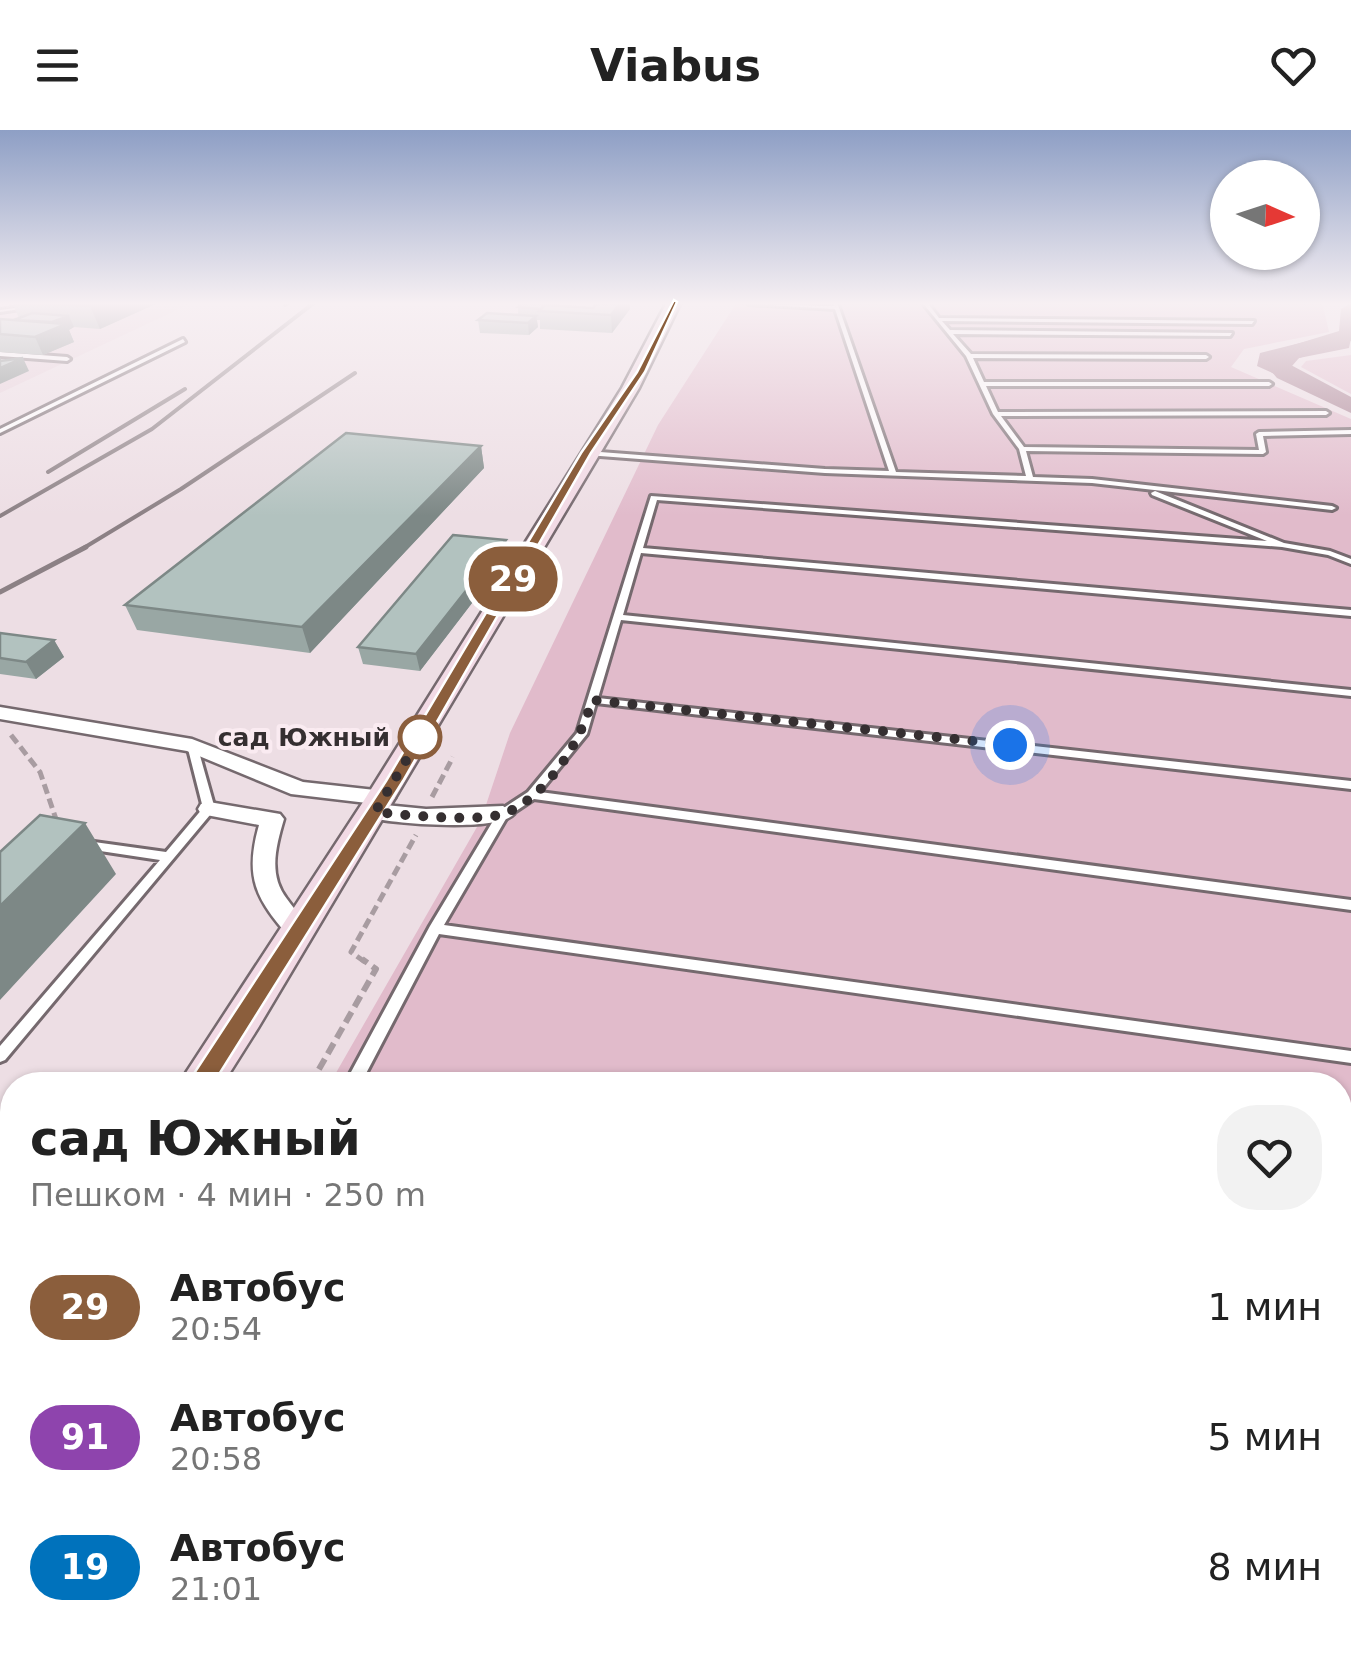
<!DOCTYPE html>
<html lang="ru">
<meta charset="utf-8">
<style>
body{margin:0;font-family:"DejaVu Sans",sans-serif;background:#f2f2f2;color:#222;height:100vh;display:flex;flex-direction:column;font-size:38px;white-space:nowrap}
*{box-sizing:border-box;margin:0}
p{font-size:32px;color:#767676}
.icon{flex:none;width:55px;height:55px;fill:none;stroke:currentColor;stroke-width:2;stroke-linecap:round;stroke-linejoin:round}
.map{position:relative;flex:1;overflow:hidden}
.side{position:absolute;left:0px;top:942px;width:1352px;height:582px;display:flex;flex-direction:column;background:#fff;border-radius:40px 40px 0 0;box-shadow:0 2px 8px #0004}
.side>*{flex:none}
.badge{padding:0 20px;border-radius:32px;font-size:35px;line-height:65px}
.needle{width:65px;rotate:93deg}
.fabs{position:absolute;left:1210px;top:30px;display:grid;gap:20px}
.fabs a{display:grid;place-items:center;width:110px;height:110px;border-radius:50%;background:#fff;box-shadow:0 2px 8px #0004;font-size:50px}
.you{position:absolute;width:50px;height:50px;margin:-25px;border:8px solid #fff;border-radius:50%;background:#1a73e8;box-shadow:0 0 0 15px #1a73e833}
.map>.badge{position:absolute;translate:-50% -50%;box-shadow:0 0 0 5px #fff}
.round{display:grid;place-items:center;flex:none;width:105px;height:105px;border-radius:40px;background:#f2f2f2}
.summary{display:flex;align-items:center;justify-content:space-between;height:170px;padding:0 30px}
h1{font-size:48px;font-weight:700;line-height:75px}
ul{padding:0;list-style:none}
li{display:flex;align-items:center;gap:30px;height:130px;padding:0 30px}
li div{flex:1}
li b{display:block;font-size:38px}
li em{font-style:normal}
li .badge{min-width:110px;font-weight:700;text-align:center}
header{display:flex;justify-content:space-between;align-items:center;height:130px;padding:0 30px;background:#fff;font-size:45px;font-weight:700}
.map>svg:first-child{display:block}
.built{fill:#e7d0d9}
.green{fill:#e1bbcb}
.water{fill:#a77f90}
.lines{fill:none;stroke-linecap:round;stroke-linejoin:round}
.river{fill:#a77f90;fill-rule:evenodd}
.service-casing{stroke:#75696e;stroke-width:6}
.minor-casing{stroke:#75696e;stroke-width:5}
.secondary-casing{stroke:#75696e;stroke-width:5}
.path-far2{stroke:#a89ca1;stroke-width:5;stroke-dasharray:10 5;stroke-linecap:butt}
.path-far1{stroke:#a89ca1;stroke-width:6;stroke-dasharray:12 6;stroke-linecap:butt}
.path{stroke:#a89ca1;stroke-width:8;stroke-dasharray:16 8;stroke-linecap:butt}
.service{fill:#fff;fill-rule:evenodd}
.minor{fill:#fff;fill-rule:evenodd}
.secondary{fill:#f2dae5;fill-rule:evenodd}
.rail-far1{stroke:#8c8185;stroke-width:4}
.rail{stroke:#8c8185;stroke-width:5}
.wall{fill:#99a7a4}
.shaded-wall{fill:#7d8886}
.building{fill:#b2c2bf;stroke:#7d8886;stroke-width:2.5}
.line{fill:#8b5e3c;stroke:#fff;stroke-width:2.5}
.walk{stroke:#352f31;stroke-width:10;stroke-dasharray:0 18}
.stop-dot{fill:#fff;stroke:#8b5e3c;stroke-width:5}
.labels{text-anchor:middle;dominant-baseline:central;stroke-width:8;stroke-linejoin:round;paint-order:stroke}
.stop-label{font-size:25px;font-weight:bold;fill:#352f31;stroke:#faebf1;text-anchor:end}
</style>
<header><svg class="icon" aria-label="menu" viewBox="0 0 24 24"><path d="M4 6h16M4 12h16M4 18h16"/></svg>Viabus<svg class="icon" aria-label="heart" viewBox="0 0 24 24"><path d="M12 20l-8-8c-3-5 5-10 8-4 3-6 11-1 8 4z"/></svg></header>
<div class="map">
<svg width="1351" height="1524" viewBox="0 0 1351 1524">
<rect width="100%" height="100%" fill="#eddee4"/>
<!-- built -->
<path class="built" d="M0 172H194L0 263Z"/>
<!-- green -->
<path class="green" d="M737 172H1322L1329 202 1244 219 1231 237 1351 289V1524H3L12 1507V1512H1340V955H329L481 690 510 603 658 295Z
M1351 225V264L1301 237 1306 231Z"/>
<!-- water -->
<path class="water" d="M1336 204 1351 208 1349 218 1299 228 1292 236 1324 258 1351 268V279L1257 236 1260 223Z"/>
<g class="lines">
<!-- river -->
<path class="river" d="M1351 173V211L1293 230 1289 234 1351 267V283L1277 248 1266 235 1277 220 1339 201 1341 179Z"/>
<defs>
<path id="service" d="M833 172H837L896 342 1026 346 1019 319 993 284 966 226 922 172H927L939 188 1254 191 1252 194 942 191 950 200 1232 203 1230 206 953 204 971 224 1206 225 1209 227 1206 229 973 228 984 252H1269L1272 254 1269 256H986L998 282 1326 281 1329 283 1326 285 1001 286 1024 317 1259 320 1256 304 1259 302 1351 300V304L1263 306 1266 322 1263 324 1026 321 1033 347 1092 349 1332 376 1336 378 1332 380 1092 353 825 343 587 325 584 323 587 321 825 339 889 341 835 179 749 174 834 176Z
M29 176 27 178 0 182V180Z
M183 209 185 212 0 303V299Z
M0 222 67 227 70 229 67 231 0 226Z
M1155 361 1284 413 1330 421 1351 429V434L1328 425 1282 417 657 370 643 418 1351 480V486L641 423 623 485 1351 560V566L621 490 598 568 1351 651V659L596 573 587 604 540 662 1351 770V780L534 669 507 687 444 795 1351 921V933L439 804 360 955H344L430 796 499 681 528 662 577 603 651 366 1267 411 1152 365 1151 363Z
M192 612 197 615 215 679 5 930 0 932V916L160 730 87 719 81 715 83 712 87 711 166 722 203 678 187 615Z
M1340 1130 1351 1132V1150L1340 1148Z
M1340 1447 1351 1450V1472L1340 1469Z
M36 1512H59L54 1524H31Z"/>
<path id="minor" d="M0 577 192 609 303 652 384 661 395 668 384 675 291 664 187 621 0 589Z
M209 672 280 684 284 689C276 716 268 745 287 769 295 781 306 790 313 802L309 809H291C256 769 244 748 259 695L201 684 198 679 201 674Z
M375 674 426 679 503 676 514 684C499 702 392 694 367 687L364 682Z"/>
<path id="secondary" d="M667 172H681L639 258 258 898 222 955H178L363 672 622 258Z
M12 1209V1275L0 1281V1214Z"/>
</defs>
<!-- service casing -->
<use href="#service" class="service-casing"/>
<!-- minor casing -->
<use href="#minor" class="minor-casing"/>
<!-- secondary casing -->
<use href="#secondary" class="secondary-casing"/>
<!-- path-far2 -->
<path class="path-far2" d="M11 605 40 642 57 692
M432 667 453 627
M365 832 351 822 416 705"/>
<!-- path-far1 -->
<path class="path-far1" d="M310 955 376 839 362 829
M0 1027 12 1030"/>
<!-- path -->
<path class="path" d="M0 1491 12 1469"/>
<!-- service -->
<use href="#service" class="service"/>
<!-- minor -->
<use href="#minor" class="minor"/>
<!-- secondary -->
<use href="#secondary" class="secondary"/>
<!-- rail-far1 -->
<path class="rail-far1" d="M285 175 289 172
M48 342 185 259
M0 386 152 299 315 172
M82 419 181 359 355 243"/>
<!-- rail -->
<path class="rail" d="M0 462 86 417"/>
</g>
<!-- wall -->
<path class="wall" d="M12 172H160L100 199 74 197 69 200 74 212 43 225 0 222V189L14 190 19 188Z
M523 172H554L555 176 630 179 612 203 540 199V190H537L538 197 529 205 480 203 478 190 518 185V177Z
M481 316 484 338 310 523 137 500 125 475Z
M506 410 508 426 420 541 363 534 358 517Z
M0 503 54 510 64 527 36 549 0 544Z"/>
<!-- shaded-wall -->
<path class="shaded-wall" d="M100 172H160L100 199 90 176Z
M621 172H630V179L612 203 611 185Z
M69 186 74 197 69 200 74 212 43 225 35 207 40 197Z
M536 186 538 197 529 205 528 193Z
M0 227 4 236 23 228 29 241 0 254Z
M481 316 484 338 310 523 302 497Z
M506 410 508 426 420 541 416 524Z
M54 510 64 527 36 549 26 532Z
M85 693 116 744 0 870V776Z"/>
<!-- building -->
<path class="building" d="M33 172H100L90 176Z
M523 172H547L541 179 518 177Z
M598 172H621L611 185 539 181 545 175 593 178Z
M32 183 69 186 52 192 14 190Z
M487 183 536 186 528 193 478 190Z
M0 189 66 194 35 207 0 204Z
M23 228 0 238V231Z
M346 303 481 316 302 497 125 475Z
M453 405 506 410 416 524 358 517Z
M0 503 54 510 26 532 0 528Z
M40 685 85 693 0 776V722Z"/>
<!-- sky -->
<linearGradient id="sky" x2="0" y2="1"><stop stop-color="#8e9fc5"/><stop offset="0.45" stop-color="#f7f0f3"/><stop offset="1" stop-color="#f7f0f3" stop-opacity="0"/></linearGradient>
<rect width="1351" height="386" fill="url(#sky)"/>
<!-- line -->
<path class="line" d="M674 170 677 172 645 242 591 323 403 651 208 962H191L188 955 191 948 386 651 581 323 637 242Z"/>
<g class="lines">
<!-- walk -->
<path class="walk" d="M420 607 427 596 375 682C404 685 481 693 506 683 548 665 581 611 592 570L1010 615"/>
</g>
<!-- markers -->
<circle class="stop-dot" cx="420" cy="607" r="20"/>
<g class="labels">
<!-- stop labels -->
<g class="stop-label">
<text x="390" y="607">сад Южный</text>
</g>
</g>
</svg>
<div class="fabs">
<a><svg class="needle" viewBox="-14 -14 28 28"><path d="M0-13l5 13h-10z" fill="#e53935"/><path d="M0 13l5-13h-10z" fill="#767676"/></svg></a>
</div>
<div class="you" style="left:1010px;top:615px"></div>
<b class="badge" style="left:513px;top:449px;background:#8b5e3c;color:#fff">29</b>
<section class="side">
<div class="summary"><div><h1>сад Южный</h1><p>Пешком · 4 мин · 250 m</p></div><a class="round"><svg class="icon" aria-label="heart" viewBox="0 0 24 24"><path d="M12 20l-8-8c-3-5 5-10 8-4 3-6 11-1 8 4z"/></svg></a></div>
<ul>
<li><span class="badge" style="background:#8b5e3c;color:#fff">29</span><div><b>Автобус</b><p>20:54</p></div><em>1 мин</em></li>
<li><span class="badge" style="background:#8e44ad;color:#fff">91</span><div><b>Автобус</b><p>20:58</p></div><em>5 мин</em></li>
<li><span class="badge" style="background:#0072bc;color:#fff">19</span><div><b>Автобус</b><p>21:01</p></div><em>8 мин</em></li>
</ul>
</section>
</div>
